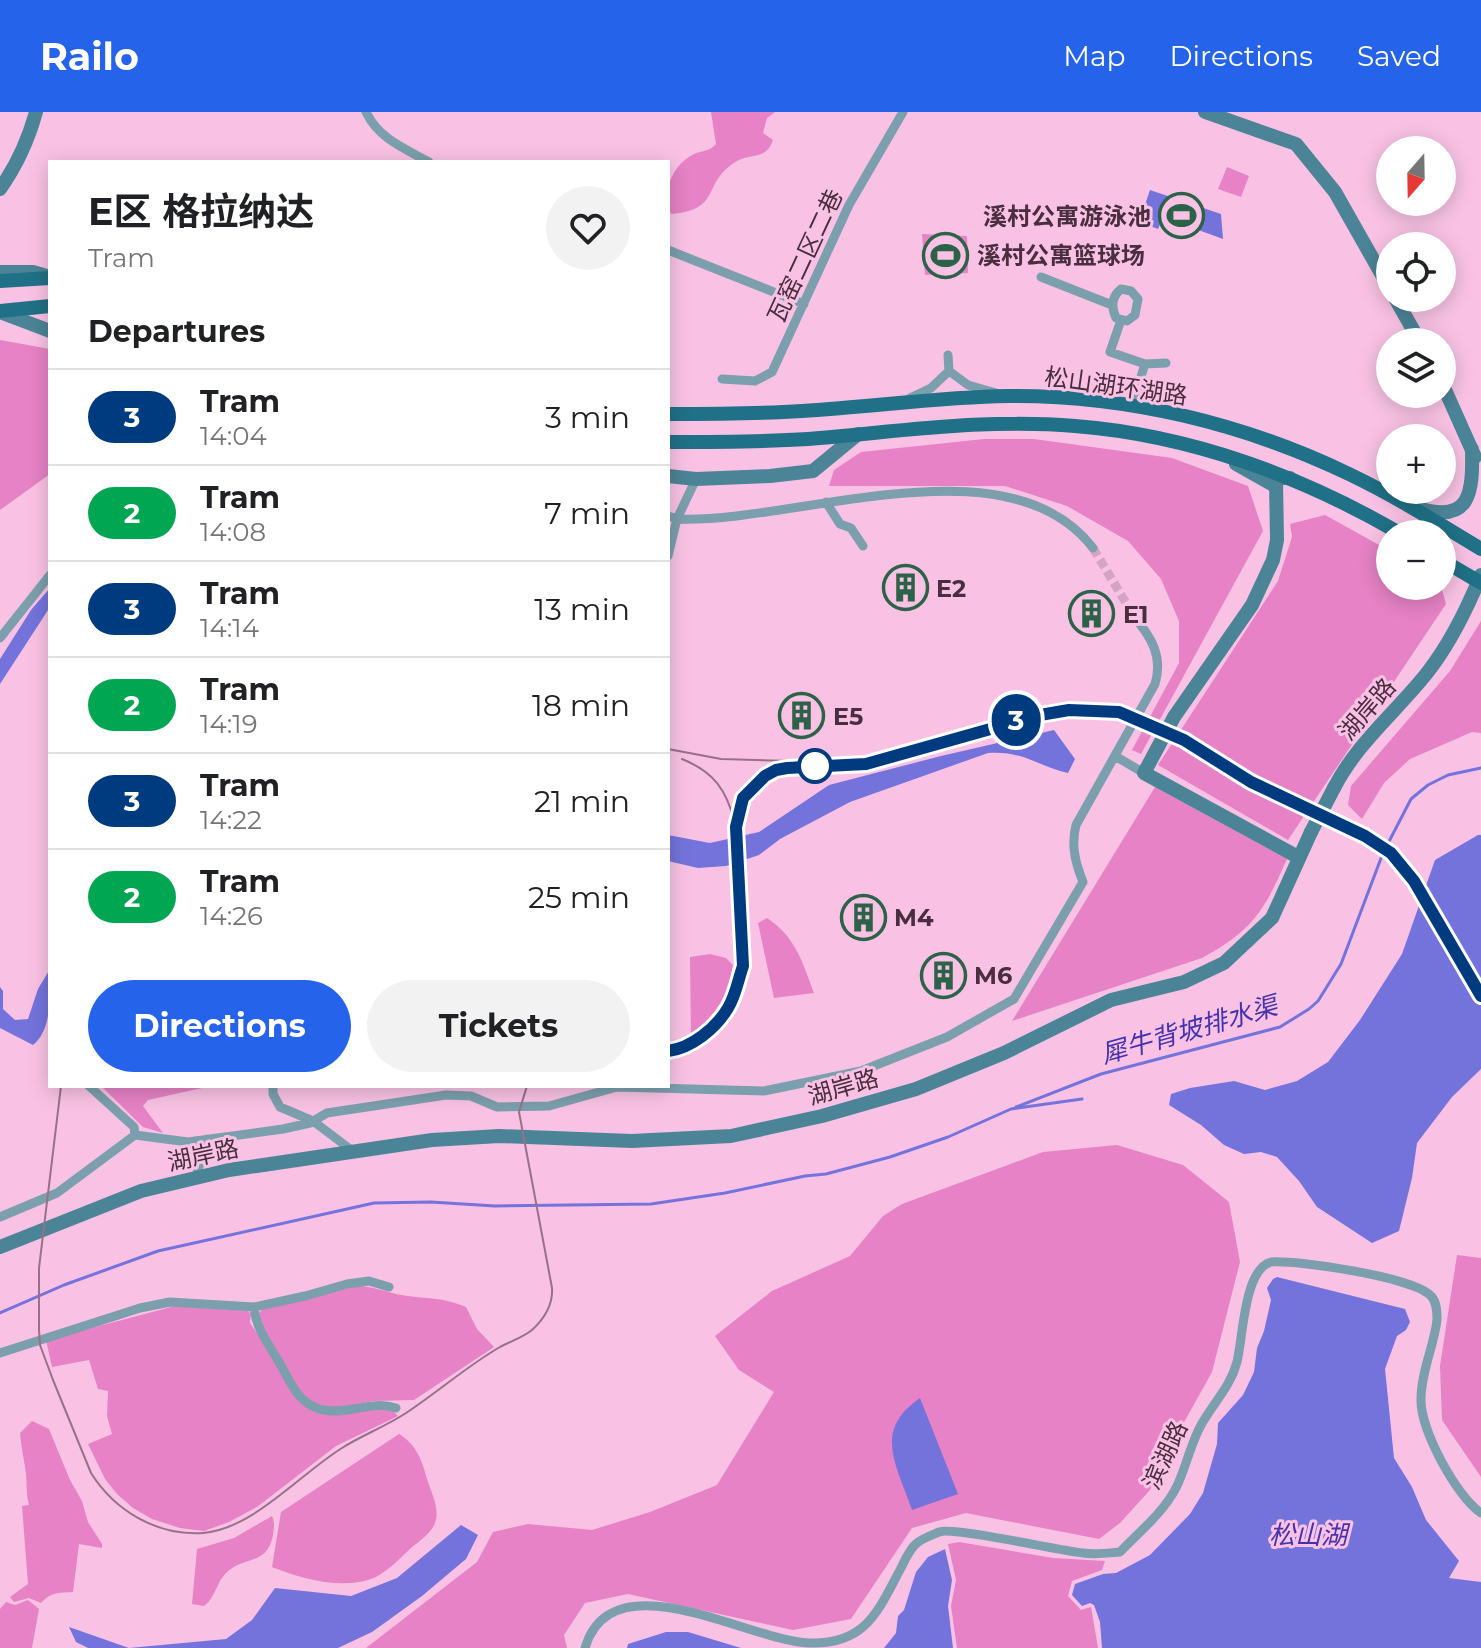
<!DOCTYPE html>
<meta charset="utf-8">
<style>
body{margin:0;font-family:Montserrat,"Noto Sans SC",sans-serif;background:#f2f2f2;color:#202124;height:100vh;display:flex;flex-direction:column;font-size:30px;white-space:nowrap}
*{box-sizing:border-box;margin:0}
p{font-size:26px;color:#757577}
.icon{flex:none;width:44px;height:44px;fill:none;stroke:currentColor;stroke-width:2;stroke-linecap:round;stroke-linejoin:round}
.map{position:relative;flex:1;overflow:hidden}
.sheet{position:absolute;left:48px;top:48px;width:622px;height:928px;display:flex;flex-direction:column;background:#fff;border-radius:0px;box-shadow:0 4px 20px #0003}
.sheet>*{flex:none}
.badge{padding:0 16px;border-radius:26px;font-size:28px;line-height:52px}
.needle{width:52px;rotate:200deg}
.buttons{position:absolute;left:1376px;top:24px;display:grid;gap:16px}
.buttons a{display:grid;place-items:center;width:80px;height:80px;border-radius:50%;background:#fff;box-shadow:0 4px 20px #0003;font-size:40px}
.map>.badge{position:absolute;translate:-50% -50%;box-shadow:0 0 0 4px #fff}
h2{padding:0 40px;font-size:30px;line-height:72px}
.round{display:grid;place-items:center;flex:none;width:84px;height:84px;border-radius:42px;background:#f2f2f2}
.head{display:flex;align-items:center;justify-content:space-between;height:136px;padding:0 40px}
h1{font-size:38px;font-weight:700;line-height:60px}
.button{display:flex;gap:16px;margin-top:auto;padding:16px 40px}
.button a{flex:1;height:92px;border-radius:48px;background:#2563eb;color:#fff;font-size:32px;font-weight:700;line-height:92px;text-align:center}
.button a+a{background:#f2f2f2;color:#202124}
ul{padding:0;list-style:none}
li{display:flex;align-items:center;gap:24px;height:96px;padding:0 40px;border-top:2px solid #e0e0e0}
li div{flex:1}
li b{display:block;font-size:30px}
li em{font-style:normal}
li .badge{min-width:88px;font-weight:700;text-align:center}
header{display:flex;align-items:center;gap:48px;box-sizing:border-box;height:112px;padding:0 40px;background:#2563eb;color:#fff}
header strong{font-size:38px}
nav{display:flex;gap:44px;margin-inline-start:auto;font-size:28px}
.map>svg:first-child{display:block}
.green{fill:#e682c5}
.water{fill:#7473dc}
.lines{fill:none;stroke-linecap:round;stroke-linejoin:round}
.stream{stroke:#7473dc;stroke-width:3}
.street-tunnel{stroke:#d6a4c3;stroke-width:9;stroke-dasharray:9 4.5;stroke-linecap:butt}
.street{stroke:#7b9fac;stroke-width:9}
.secondary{stroke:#4c8497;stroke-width:14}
.primary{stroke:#207187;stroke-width:14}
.tram{stroke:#987089;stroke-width:2}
.secondary-bridge{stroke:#4c8497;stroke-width:14}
.line-casing{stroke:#fff;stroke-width:18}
.line{stroke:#003b80;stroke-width:12}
.stop-dot{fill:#fff;stroke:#003b80;stroke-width:4}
.labels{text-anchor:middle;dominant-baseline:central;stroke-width:6;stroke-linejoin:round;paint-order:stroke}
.poi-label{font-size:24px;font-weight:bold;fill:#492e3f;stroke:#f9c2e4;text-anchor:start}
.street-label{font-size:24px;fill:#492e3f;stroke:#f9c2e4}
.water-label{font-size:26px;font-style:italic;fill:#4333ad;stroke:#f9c2e4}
</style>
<header>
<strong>Railo</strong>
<nav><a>Map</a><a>Directions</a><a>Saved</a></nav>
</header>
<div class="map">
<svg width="1481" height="1536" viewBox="0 0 1481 1536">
<rect width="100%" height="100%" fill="#f9c2e4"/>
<!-- green -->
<path class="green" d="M711 0H775L767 6 763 21 773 28C766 48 752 41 737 49 701 70 723 98 671 102 662 79 672 53 694 42 703 38 709 40 716 32Z
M1227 55 1249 64 1241 85 1218 77Z
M922 122 967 124 968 161 925 163Z
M0 228 50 237V362L0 398Z
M984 327H1034L1172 346 1248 374 1263 419 1141 642 1132 638 1179 551V509L1161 467 1128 429 1067 394 1005 374H829L834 358 861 340Z
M1325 403 1390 439V474H1441L1446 492 1288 728 1158 653 1278 469 1292 425 1290 412Z
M1481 509V621L1472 620 1410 647 1384 671 1362 707 1348 693 1351 674 1450 559Z
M1155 675 1287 747C1264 799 1253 818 1202 846L1012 909Z
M767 806C795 824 803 851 814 881L774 886 758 811Z
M710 842 726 846 733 853 727 884 696 927H691L690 845Z
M101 974H211L148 988 143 994 163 1021 143 1015Z
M1117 1033 1183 1053 1229 1090 1240 1150 1212 1260 1163 1348 1150 1378 1120 1411 1099 1427 966 1401 912 1416 851 1507 793 1518 628 1482 585 1491 564 1523 567 1536H366L477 1450 493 1420 528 1412 592 1418 650 1400 717 1373 774 1280 739 1258 715 1224 772 1179 850 1144 883 1104 902 1092 1043 1040Z
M1457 1143 1481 1146V1365L1442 1308 1440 1254Z
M356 1174C373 1174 385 1180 401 1183 426 1187 442 1185 466 1195L477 1217 494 1235 414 1288 373 1289 338 1296 321 1295 308 1288 293 1273 257 1204 263 1196Z
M175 1194 248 1199 251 1202 250 1211 308 1295 392 1298 398 1304 336 1334 257 1395 229 1410 204 1419 180 1416 152 1407 133 1396 117 1382 105 1367 88 1332 112 1322 107 1304 108 1279 98 1277 89 1248 52 1255 46 1228Z
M32 1309 49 1317 70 1368 82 1389 88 1410 102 1432V1436L79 1432 73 1480C58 1481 51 1480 41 1491L29 1486 14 1490 10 1485 28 1472 22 1394 29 1393C26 1382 27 1373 26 1361 24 1348 21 1334 20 1321Z
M399 1322C416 1332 422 1348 427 1367 431 1380 439 1394 436 1408 433 1420 421 1428 412 1435 399 1447 385 1463 368 1468 338 1477 299 1466 272 1455L281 1400Z
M272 1404C275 1411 274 1415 273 1423 267 1455 243 1443 225 1462 216 1472 215 1486 204 1494L192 1492 197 1437 234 1426Z
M959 1430 1053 1446 1105 1449 1102 1458 1072 1469 1068 1484 1081 1498 1091 1495 1098 1536H957L951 1494 956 1468 948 1432Z
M28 1488 39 1497 32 1536H0V1497L6 1490 15 1493Z"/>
<!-- water -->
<path class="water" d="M1150 78 1221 102 1223 127 1163 105 1158 117 1139 110Z
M50 476V495L0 572V547L31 498Z
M1054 618 1075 647 1068 661C1038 654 1021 638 988 641L850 690 780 727 759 743 726 754 698 756 668 749V723L710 731 759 720 829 673 941 644Z
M1478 723H1481V957L1452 985 1417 1031 1412 1066 1399 1119 1372 1131 1317 1095 1299 1069 1277 1045 1261 1040 1244 1042 1224 1033 1201 1013 1169 993 1171 982 1190 976 1234 969 1265 978 1297 969 1328 950 1360 908 1402 842 1435 748Z
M50 857C50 880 53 917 33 933L0 916V875L3 879V897L15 908 28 907 38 877Z
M1277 1165 1405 1197 1410 1210 1406 1218 1397 1224 1385 1257 1394 1346 1412 1375 1426 1408 1459 1449 1449 1466 1481 1470V1536H1102L1100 1510 1094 1493 1090 1491 1082 1494 1072 1483 1075 1472 1103 1462 1116 1461 1150 1443 1190 1402 1203 1381 1217 1332 1218 1311 1243 1283 1254 1260 1257 1236 1264 1219 1271 1188 1267 1176 1273 1167Z
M920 1286 958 1382 912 1398C897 1353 872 1319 920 1286Z
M461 1413 478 1423 466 1447 422 1484 372 1520 338 1536H88L76 1530 69 1515 129 1536 226 1527 252 1508 275 1476 351 1484 397 1466Z
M945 1437 952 1468 948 1494 953 1536H884L896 1521 898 1504 904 1498 916 1460 928 1445Z
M666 1520H688L741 1536H627L628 1532Z"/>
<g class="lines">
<!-- stream -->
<path class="stream" d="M1016 995 1101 962 1280 915 1309 897 1318 889 1341 852 1383 741 1411 687 1428 673 1448 663 1481 656
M0 1201 64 1173 158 1139 374 1091 431 1090 495 1094 651 1092 725 1081 805 1064 826 1062 890 1045 948 1025 1011 997 1082 987"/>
<!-- street-tunnel -->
<path class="street-tunnel" d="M1093 436 1135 506"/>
<!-- street -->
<path class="street" d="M366 0C379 27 404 36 429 50
M668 138 804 192
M1041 165 1112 193
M1121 177 1131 179 1138 187 1135 203 1127 209 1116 206C1111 195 1111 185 1121 177Z
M1121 208 1110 240 1145 252 1132 293
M948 243 949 259 968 273 996 281
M1145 252 1166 251
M722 267 755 269 772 260 849 93 903 0
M910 286 931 276 949 259
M826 390 840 412 851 416 863 434
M668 404 677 407 696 367
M668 444 677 407C795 412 1008 325 1093 436
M0 526 50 463
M1115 644 1144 661
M273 974V982L280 995 313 1009 354 1040
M135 1023 188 1030 283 1017 310 1011 327 1001 446 983 471 984 497 995 549 994 617 975 764 979 861 959 947 925 1014 887 1083 770C1075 750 1071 733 1076 713L1155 572C1163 545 1152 526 1135 506
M196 1065 207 1027
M0 1105 57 1081 135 1023 134 1015 89 974
M254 1195C256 1217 268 1231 279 1250 291 1270 296 1291 323 1298 348 1303 371 1288 396 1296
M0 1241 140 1196 170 1190 254 1195 305 1184 347 1172 369 1169 389 1175
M585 1536C612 1445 749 1529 809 1531 866 1533 878 1499 901 1456 905 1448 910 1436 917 1431 923 1426 932 1423 939 1420 953 1414 1059 1439 1083 1441 1095 1443 1108 1441 1120 1440 1139 1420 1163 1401 1176 1376 1187 1354 1191 1328 1204 1308 1216 1288 1231 1273 1237 1250 1243 1226 1244 1157 1271 1150 1298 1148 1414 1165 1431 1184 1437 1190 1437 1200 1437 1208 1434 1234 1421 1260 1421 1287 1420 1317 1456 1384 1481 1401"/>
<!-- secondary -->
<path class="secondary" d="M1205 0 1296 32 1335 80 1390 177
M0 77C17 53 28 29 36 0
M0 160H33L50 165
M1395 186 1420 230
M0 200 50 219
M1442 271 1475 345
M1236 352 1275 374
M668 364 696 367 770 364 813 359 858 322
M1290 366H1280L1276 369 1277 428 1273 448 1252 493 1174 605 1144 661 1298 745
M1416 395C1471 414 1473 380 1472 337
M1334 676C1357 631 1396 600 1427 561 1450 532 1467 497 1481 463
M0 1135 141 1079 229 1058 432 1028 499 1024 632 1029 731 1024 822 1004 916 977 1004 941 1111 888 1184 870 1224 851 1272 806 1311 720"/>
<!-- primary -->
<path class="primary" d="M0 169 50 166
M0 199 50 194
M668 302C713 302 757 302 802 299 871 295 939 285 1008 284 1126 283 1243 311 1349 362 1395 384 1438 411 1481 437
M668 330C715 330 761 330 808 327 896 320 986 306 1075 314 1190 323 1302 364 1401 422
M1442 448 1481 471"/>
<!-- tram -->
<path class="tram" d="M1184 628 1251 670 1365 724 1396 745 1414 769 1481 884
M668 637 721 647 791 649
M682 647C714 660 727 678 735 712
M668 939C692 936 716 916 728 896 736 883 738 868 743 854L736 715 743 686 753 674 776 658 866 652 1040 603
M61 974 39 1156V1217L40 1233 53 1268 91 1361C115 1399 157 1424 203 1421 253 1417 300 1362 342 1336 362 1323 385 1315 406 1301 438 1280 467 1254 500 1235 511 1229 522 1226 532 1218 544 1207 553 1192 552 1176L519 1000 527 974"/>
<!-- secondary-bridge -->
<path class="secondary-bridge" d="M1311 720 1334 676"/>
</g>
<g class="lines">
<defs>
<path id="line" d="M668 939C692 936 716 916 728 896 736 883 738 868 743 854L736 715 743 686 765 664 776 658 787 656 866 652 1040 603 1069 598 1119 600 1184 628 1251 670 1365 724 1391 741 1414 769 1481 884"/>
</defs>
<!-- line casing -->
<use href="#line" class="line-casing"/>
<!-- line -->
<use href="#line" class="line"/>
</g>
<!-- icons -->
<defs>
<symbol id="stadium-ring" viewBox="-11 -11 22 22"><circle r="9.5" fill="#f9c2e4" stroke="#2c6248" stroke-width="1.5"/><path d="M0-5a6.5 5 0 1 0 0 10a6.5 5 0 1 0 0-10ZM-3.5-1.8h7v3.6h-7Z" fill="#2c6248"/></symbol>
<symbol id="building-ring" viewBox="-11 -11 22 22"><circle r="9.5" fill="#f9c2e4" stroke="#2c6248" stroke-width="1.5"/><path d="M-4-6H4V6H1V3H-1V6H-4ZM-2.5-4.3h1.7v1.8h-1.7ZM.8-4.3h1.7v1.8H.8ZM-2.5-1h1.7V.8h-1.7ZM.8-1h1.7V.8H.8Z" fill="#2c6248"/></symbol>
</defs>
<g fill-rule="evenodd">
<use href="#stadium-ring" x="1156" y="78" width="51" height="51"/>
<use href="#stadium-ring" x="920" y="118" width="51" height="51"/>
<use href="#building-ring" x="880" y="450" width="51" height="51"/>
<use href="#building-ring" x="1066" y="476" width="51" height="51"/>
<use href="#building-ring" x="776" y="578" width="51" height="51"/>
<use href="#building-ring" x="838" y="780" width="51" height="51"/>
<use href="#building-ring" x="918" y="838" width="51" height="51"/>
</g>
<!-- markers -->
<circle class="stop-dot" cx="815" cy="654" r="16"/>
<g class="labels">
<!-- poi labels -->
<g class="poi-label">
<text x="1151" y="104" text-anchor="end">溪村公寓游泳池</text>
<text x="977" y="143">溪村公寓篮球场</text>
<text x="936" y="476">E2</text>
<text x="1123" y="502">E1</text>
<text x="833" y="604">E5</text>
<text x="894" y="805">M4</text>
<text x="974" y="863">M6</text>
</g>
<!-- street labels -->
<g class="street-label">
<text transform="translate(805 144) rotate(-65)">瓦窑二区二巷</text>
<text transform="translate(1116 274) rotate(8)">松山湖环湖路</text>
<text transform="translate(1367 597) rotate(-49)">湖岸路</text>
<text transform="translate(843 975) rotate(-16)">湖岸路</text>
<text transform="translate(203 1043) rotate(-12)">湖岸路</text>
<text transform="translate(1165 1343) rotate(-65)">滨湖路</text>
</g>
<!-- water labels -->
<g class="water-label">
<text transform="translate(1189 918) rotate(-16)">犀牛背坡排水渠</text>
<text x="1308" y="1423">松山湖</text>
</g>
</g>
</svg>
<div class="buttons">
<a><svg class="needle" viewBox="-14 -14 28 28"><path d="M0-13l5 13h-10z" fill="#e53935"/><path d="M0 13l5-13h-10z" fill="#757577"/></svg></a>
<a><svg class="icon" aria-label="locate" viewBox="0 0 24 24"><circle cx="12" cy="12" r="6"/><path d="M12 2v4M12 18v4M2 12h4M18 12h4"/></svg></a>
<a><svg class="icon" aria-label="layers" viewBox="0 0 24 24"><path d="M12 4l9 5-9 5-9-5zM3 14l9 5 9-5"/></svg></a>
<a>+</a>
<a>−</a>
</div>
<b class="badge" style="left:1016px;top:608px;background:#003b80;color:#fff">3</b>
<section class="sheet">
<div class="head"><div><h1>E区 格拉纳达</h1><p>Tram</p></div><a class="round"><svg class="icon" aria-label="heart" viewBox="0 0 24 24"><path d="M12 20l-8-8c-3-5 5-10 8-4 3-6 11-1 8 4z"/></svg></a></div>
<h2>Departures</h2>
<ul>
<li><span class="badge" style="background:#003b80;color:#fff">3</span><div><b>Tram</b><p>14:04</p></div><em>3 min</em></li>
<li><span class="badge" style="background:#00a651;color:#fff">2</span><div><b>Tram</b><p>14:08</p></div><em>7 min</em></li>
<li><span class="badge" style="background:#003b80;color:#fff">3</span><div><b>Tram</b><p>14:14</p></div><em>13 min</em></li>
<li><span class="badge" style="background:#00a651;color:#fff">2</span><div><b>Tram</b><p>14:19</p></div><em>18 min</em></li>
<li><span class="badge" style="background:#003b80;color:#fff">3</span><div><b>Tram</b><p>14:22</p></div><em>21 min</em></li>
<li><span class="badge" style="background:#00a651;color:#fff">2</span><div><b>Tram</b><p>14:26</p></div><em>25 min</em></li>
</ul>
<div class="button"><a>Directions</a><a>Tickets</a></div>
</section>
</div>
